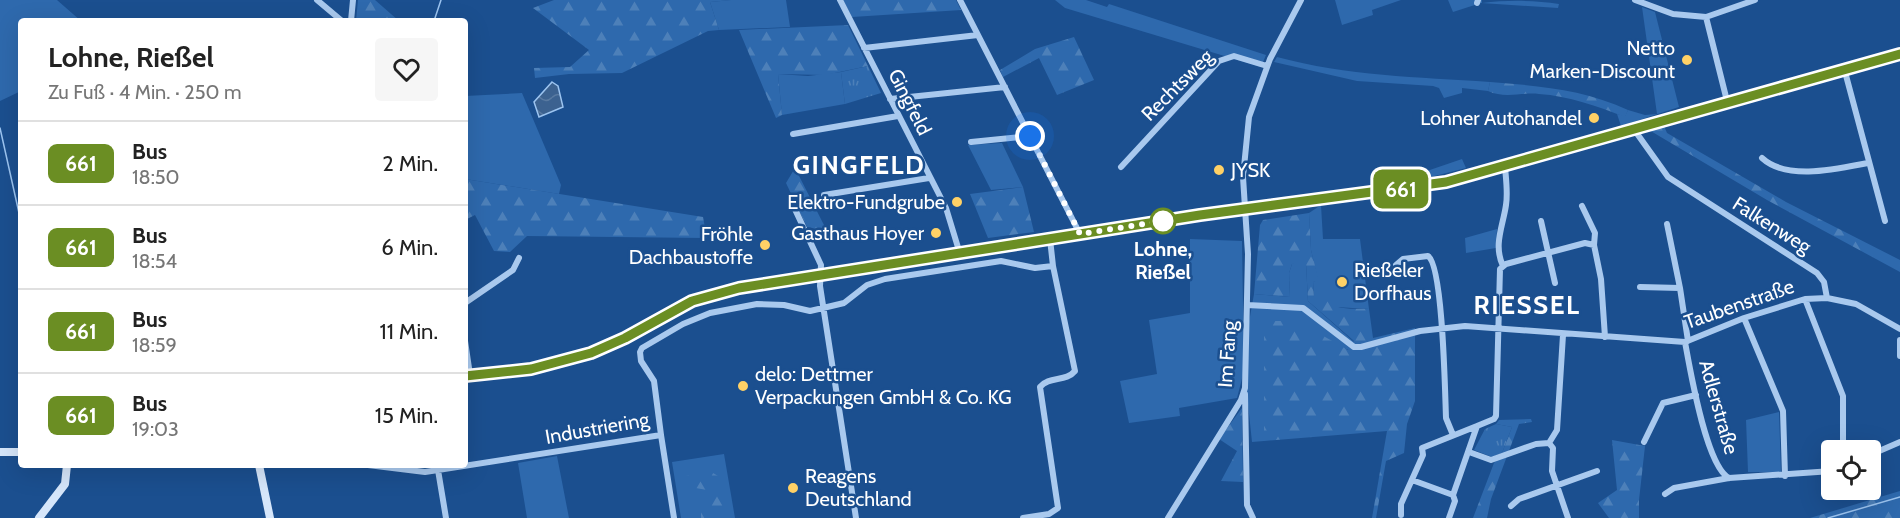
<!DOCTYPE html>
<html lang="de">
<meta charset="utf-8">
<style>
body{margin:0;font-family:Cabin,sans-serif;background:#f6f6f6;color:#222;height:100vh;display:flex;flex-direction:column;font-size:22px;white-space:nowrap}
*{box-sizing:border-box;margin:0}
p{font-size:20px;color:#767676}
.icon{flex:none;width:33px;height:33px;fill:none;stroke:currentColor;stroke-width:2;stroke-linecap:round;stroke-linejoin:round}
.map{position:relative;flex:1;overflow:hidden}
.panel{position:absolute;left:18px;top:18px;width:450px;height:450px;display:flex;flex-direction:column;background:#fff;border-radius:6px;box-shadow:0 6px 24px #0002}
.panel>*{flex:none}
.badge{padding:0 12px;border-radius:9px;font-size:21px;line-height:39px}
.fabs{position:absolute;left:1821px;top:440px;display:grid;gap:12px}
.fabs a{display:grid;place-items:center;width:60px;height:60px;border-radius:6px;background:#fff;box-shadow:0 6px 24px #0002;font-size:30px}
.you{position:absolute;width:30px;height:30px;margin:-15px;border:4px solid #fff;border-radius:50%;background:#1a73e8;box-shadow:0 0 0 9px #1a73e833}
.map>.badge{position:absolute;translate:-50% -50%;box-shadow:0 0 0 3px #fff}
.round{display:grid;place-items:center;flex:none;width:63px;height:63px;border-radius:6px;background:#f6f6f6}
.head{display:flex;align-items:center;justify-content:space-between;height:102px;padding:0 30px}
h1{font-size:28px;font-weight:700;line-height:45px}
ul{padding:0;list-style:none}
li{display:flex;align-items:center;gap:18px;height:84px;padding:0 30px;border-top:2px solid #e0e0e0}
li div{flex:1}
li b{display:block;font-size:22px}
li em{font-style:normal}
li .badge{min-width:66px;font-weight:700;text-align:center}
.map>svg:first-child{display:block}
.grass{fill:#2e69ad}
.forest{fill:url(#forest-firs)}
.park{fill:url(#park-tufts)}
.water{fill:url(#water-waves);stroke:#9cc4f0;stroke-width:1.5}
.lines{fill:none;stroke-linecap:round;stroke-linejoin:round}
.stream{stroke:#9cc4f0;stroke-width:1.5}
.street{stroke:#a9c9ee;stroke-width:6}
.secondary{stroke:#d6e6fa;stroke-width:8}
.line-casing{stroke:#fff;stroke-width:14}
.line{stroke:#6b8e23;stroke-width:9}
.walk{stroke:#fff;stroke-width:6;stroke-dasharray:0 10.8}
.poi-dot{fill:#ffd166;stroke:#1b4f8f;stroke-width:2}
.stop-dot{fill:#fff;stroke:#6b8e23;stroke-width:3}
.labels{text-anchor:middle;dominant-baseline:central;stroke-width:5;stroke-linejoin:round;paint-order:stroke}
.poi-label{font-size:20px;fill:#fff;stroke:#1b4f8f;text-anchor:end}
.street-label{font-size:20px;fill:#fff;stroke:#1b4f8f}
.stop-label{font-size:20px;font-weight:bold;fill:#fff;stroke:#1b4f8f}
.district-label{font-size:26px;font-weight:bold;letter-spacing:1.5px;fill:#fff;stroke:#1b4f8f}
</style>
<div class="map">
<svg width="1900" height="518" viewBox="0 0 1900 518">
<defs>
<pattern id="forest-firs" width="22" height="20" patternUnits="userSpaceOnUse" patternTransform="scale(1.5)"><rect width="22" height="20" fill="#2e69ad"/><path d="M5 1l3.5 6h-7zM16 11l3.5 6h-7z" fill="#4d80b9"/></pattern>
<pattern id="park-tufts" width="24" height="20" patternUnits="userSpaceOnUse" patternTransform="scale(1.5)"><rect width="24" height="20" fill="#2e69ad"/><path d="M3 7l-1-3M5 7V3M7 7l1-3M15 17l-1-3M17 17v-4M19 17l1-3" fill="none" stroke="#4d80b9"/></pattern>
<pattern id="water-waves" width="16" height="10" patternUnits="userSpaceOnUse" patternTransform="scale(1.5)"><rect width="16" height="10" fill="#3c6290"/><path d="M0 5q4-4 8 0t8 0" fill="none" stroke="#597aa1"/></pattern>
</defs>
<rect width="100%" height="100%" fill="#1b4f8f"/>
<!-- grass -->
<path class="grass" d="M0 0H57L81 21H21V91L0 101Z
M731 0H786L790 27 719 30 710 2Z
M1055 0H1086L1107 7 1109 4 1266 55 1261 67 1065 8Z
M1335 0H1401L1372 10 1373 15 1342 25Z
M1448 0H1482V3C1507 0 1533 0 1559 4L1558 8 1481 3 1453 12Z
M1642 7 1655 12 1679 107 1621 126 1617 114 1625 116 1628 110 1645 115 1657 114Z
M1277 57C1347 76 1418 77 1490 82L1488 91 1462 88V93L1444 98 1439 88 1433 86 1357 81 1274 62Z
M841 72 845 104 782 115 778 74 808 76Z
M522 93 561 185 559 194 465 179V96Z
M1002 143 1023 187 991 190 968 145Z
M1462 159 1466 168 1419 180 1389 183 1388 178 1421 173Z
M1321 205 1323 239H1360L1369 309 1335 307 1314 297 1313 282 1318 280 1311 250 1309 213Z
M1497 229 1496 248 1466 253 1465 238Z
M1190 239 1242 241 1244 371 1237 398 1179 408 1180 416 1129 423 1120 381 1157 374 1149 320 1190 313Z
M1297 262 1306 263 1308 301 1354 342 1349 350 1265 321 1264 441 1252 442 1247 395 1249 322 1254 294 1290 297 1289 273 1292 264Z
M1779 412 1781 472H1748L1746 420Z
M724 454 735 518H681L672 462Z
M557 456 569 518H527L518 463Z"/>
<!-- forest -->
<path class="forest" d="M358 0H375L399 21H356Z
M554 0H731L710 2 719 30 708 31 622 73 569 74 535 78 534 68 570 67 589 50 533 8Z
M843 0H956L961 10 852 17Z
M848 25 868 66 825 75 778 74 782 115 776 118 739 30Z
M1074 37 1094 80 1057 95 1039 58 1003 77 1000 70 1035 49Z
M1490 82C1539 86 1583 89 1628 110L1625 117C1597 106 1569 96 1539 94 1522 92 1505 99 1488 91Z
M1664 126 1667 133 1786 202 1900 260V272L1767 200 1649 130Z
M795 168 827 231 807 227 786 183Z
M465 179 703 217 707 238 527 236 510 252 494 251 475 215 465 220Z
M1023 187 1034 232 988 238 970 194Z
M1309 213 1311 250 1319 281 1313 282 1314 297H1327C1332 312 1356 308 1369 309L1373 338 1415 328V401L1407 424 1404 453 1386 461 1376 518H1372L1387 431 1264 441V321H1297L1348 350 1354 341 1308 301 1306 263 1292 264 1289 273 1290 297 1254 294 1260 225 1263 220Z
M1242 408 1243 482 1221 481 1237 451 1219 439Z
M1531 419 1532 422 1519 424 1491 499 1487 518H1473L1494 463 1502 453 1512 427 1496 424 1499 420Z
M1612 440 1645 446 1639 500V518H1609L1598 503 1617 490Z
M713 473 718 476 725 518H701V510L709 504 707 490 690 487 682 481 686 476Z
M1900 491V518H1810Z"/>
<!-- park -->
<path class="park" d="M868 66 881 93 845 104 841 72Z
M1496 424 1512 427 1502 453 1492 457 1474 450 1485 429Z"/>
<!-- water -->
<path class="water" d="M552 82 558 86 563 107 539 117 534 102Z"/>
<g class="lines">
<!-- stream -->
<path class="stream" d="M434 21 441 0
M0 128 21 222
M1828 518 1900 497"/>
<!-- street -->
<path class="street" d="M317 0 342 21
M840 0 946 208 960 254
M960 0 1080 234
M1635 0 1673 14 1706 17
M1477 3 1478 0
M351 21 353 0
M864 48 978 35
M1844 68 1885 221
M890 99 1005 87
M1727 101 1706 17 1755 0
M1633 128 1668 177 1817 273 1824 282 1827 298
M793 134 898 116
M971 142 1030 136
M1762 158C1787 181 1837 169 1868 163
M1121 167 1219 61 1234 56 1267 66
M824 195 929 178
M793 205 821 265 820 286 856 518
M1582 206 1595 233 1594 245 1601 279 1605 337
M1541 221 1555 283
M1667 224 1680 288
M1050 239 1053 266
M1396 265 1403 259 1428 256C1443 266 1445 393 1446 418L1453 435
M1503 266C1493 245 1503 226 1506 205 1508 193 1506 179 1505 167
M1640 287 1680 288 1688 341
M1805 299 1843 396V450
M465 303 513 270 519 258
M1247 305 1303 308 1354 347H1361L1420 331 1465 326 1685 342 1744 318 1805 299 1827 298 1856 304 1900 329
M1744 318 1783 411 1785 476
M1563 335 1557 430 1549 443 1553 448 1552 471 1568 518
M1900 340V356
M465 341 470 375
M1685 342C1690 369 1706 466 1729 478
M1245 394 1247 505 1253 518
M661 435 674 518
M1644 442 1663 403 1696 395
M1469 452 1491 460 1536 444 1549 443
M1870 455 1900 442
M368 465 425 472 438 470 446 518
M438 470 661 435 654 381 641 361 640 352 642 348 683 324 710 313 757 304 784 305 810 311 823 308 844 303 867 285 885 279 1001 261 1035 268 1053 266 1075 371C1066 382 1049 376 1040 387L1058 508 1049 514 1023 518
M1412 480 1453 495
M1665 494 1674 488 1729 478 1832 471
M1511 506 1519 499 1597 471
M1401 515V504L1423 455 1422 448 1477 426
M1168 518 1241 400 1245 388 1248 254 1243 177 1249 117 1270 59 1301 0
M1449 518 1455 501 1453 495 1477 426 1494 419 1496 416 1500 269 1506 264 1585 243 1594 245"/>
<!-- secondary -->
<path class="secondary" d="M465 376 531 369 591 353 692 301 739 287 819 277 1178 218 1446 182 1900 54
M0 452H21
M259 465 270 518
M39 518 65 484 67 465"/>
</g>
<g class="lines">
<defs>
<path id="line" d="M465 376 531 369 591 353 625 338 692 301 739 288 1200 215 1446 182 1900 54"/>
</defs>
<!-- line casing -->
<use href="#line" class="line-casing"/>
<!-- line -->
<use href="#line" class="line"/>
<!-- walk -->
<path class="walk" d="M1030 136 1080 234 1163 221"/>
</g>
<!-- markers -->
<g class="poi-dot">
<circle cx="1687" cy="60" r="6"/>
<circle cx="1594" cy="118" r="6"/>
<circle cx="1219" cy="170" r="6"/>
<circle cx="957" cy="202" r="6"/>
<circle cx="936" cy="233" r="6"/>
<circle cx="765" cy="245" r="6"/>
<circle cx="1342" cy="282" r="6"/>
<circle cx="743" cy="386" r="6"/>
<circle cx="793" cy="488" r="6"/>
</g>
<circle class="stop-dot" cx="1163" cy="221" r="12"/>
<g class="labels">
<!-- poi labels -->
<g class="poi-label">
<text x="1675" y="48">Netto<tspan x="1675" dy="23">Marken-Discount</tspan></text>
<text x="1582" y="118">Lohner Autohandel</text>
<text x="1231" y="170" text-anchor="start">JYSK</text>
<text x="945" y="202">Elektro-Fundgrube</text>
<text x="924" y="233">Gasthaus Hoyer</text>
<text x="753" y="234">Fröhle<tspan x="753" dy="23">Dachbaustoffe</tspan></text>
<text x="1354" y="270" text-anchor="start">Rießeler<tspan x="1354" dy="23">Dorfhaus</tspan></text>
<text x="755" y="374" text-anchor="start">delo: Dettmer<tspan x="755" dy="23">Verpackungen GmbH &amp; Co. KG</tspan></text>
<text x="805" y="476" text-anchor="start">Reagens<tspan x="805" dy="23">Deutschland</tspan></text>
</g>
<!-- street labels -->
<g class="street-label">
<text transform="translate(1177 85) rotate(-45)">Rechtsweg</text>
<text transform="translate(910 102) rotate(63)">Gingfeld</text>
<text transform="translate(1772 225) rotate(32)">Falkenweg</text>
<text transform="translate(1739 304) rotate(-19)">Taubenstraße</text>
<text transform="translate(1227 354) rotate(-86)">Im Fang</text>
<text transform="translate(1719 407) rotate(74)">Adlerstraße</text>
<text transform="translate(597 428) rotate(-10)">Industriering</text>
</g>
<!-- stop labels -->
<g class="stop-label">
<text x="1163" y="249">Lohne,<tspan x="1163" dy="23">Rießel</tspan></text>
</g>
<!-- district labels -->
<g class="district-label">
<text x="859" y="165">GINGFELD</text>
<text x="1527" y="305">RIESSEL</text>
</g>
</g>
</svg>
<div class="fabs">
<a><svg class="icon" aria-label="locate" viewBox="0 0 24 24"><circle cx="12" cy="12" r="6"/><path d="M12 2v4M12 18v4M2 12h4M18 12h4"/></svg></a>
</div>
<div class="you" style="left:1030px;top:136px"></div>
<b class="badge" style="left:1401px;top:189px;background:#6b8e23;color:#fff">661</b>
<section class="panel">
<div class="head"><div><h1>Lohne, Rießel</h1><p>Zu Fuß · 4 Min. · 250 m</p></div><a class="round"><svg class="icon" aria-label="heart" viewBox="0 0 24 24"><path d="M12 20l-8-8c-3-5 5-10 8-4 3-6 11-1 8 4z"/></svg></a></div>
<ul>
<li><span class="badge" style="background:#6b8e23;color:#fff">661</span><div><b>Bus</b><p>18:50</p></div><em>2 Min.</em></li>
<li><span class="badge" style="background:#6b8e23;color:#fff">661</span><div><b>Bus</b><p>18:54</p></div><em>6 Min.</em></li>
<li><span class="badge" style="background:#6b8e23;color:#fff">661</span><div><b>Bus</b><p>18:59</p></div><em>11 Min.</em></li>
<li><span class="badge" style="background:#6b8e23;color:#fff">661</span><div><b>Bus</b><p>19:03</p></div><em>15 Min.</em></li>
</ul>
</section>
</div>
